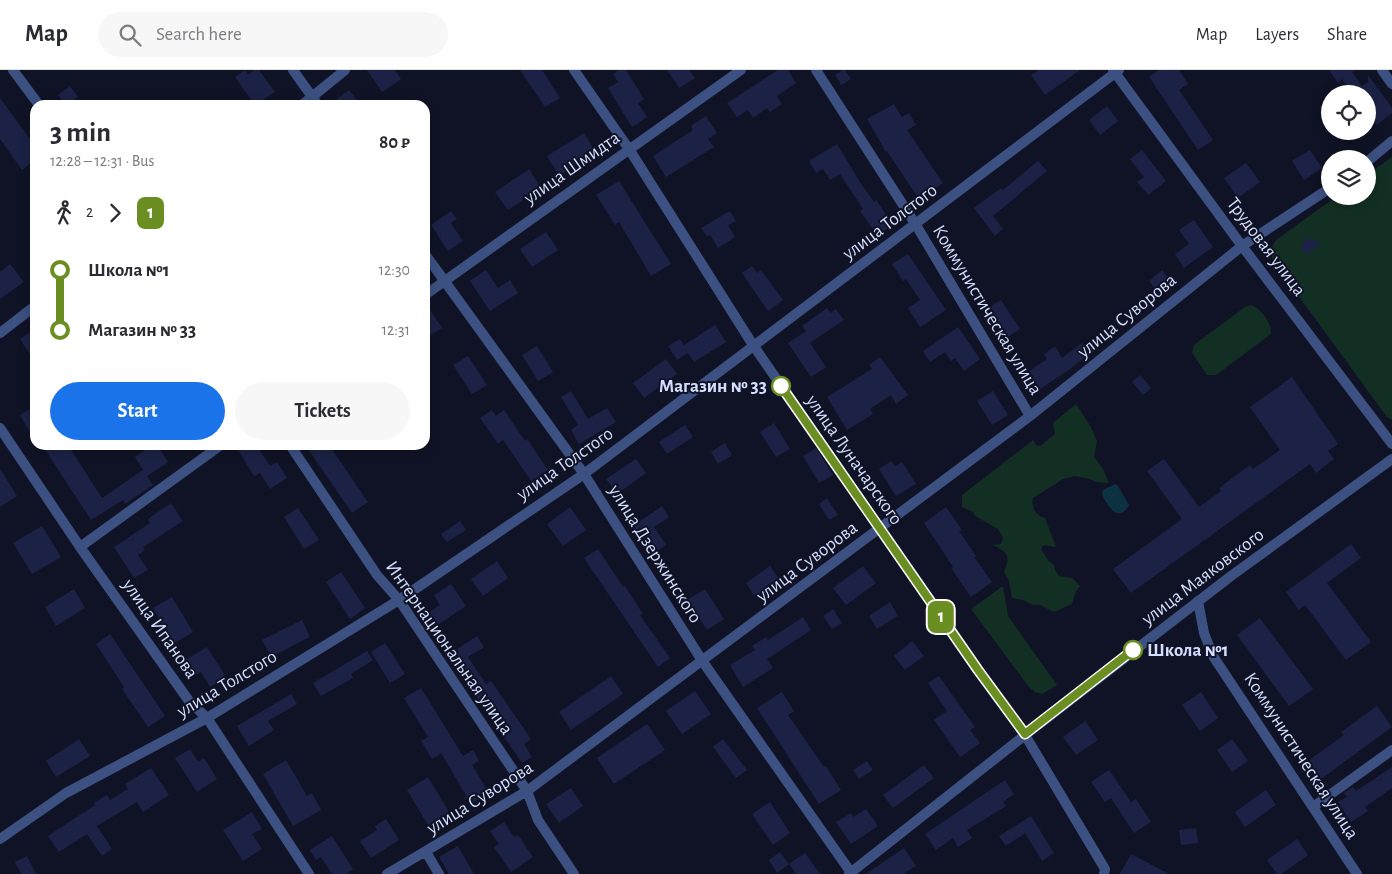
<!DOCTYPE html>
<meta charset="utf-8">
<style>
body{margin:0;font-family:"Alegreya Sans",sans-serif;background:#f7f7f7;color:#2b2b33;height:100vh;display:flex;flex-direction:column;font-size:19px;white-space:nowrap}
*{box-sizing:border-box;margin:0}
p{font-size:16px;color:#7c7c81}
.icon{flex:none;width:28px;height:28px;fill:none;stroke:currentColor;stroke-width:2;stroke-linecap:round;stroke-linejoin:round}
.map{position:relative;flex:1;overflow:hidden}
.details{position:absolute;left:30px;top:30px;width:400px;height:350px;display:flex;flex-direction:column;background:#fff;border-radius:15px;box-shadow:0 2px 12px #0003}
.details>*{flex:none}
.badge{padding:0 10px;border-radius:8px;font-size:18px;line-height:32px}
.tools{position:absolute;left:1321px;top:15px;display:grid;gap:10px}
.tools a{display:grid;place-items:center;width:55px;height:55px;border-radius:50%;background:#fff;box-shadow:0 2px 12px #0003;font-size:25px}
.map>.badge{position:absolute;translate:-50% -50%;box-shadow:0 0 0 2px #fff}
.legs{display:flex;align-items:center;gap:8px;height:55px;padding:0 20px;font-size:16px}
.legs p{margin-inline-start:auto}
.head{display:flex;align-items:center;justify-content:space-between;height:85px;padding:0 20px}
h1{font-size:28px;font-weight:700;line-height:38px}
.primary-button{display:flex;gap:10px;margin-top:auto;padding:10px 20px}
.primary-button a{flex:1;height:58px;border-radius:30px;background:#1a73e8;color:#fff;font-size:20px;font-weight:700;line-height:58px;text-align:center}
.primary-button a+a{background:#f7f7f7;color:#2b2b33}
ul{padding:0 20px;list-style:none}
li{display:flex;align-items:center;gap:18px;height:60px;font-size:19px}
li i{display:grid;place-items:center;width:8px;height:100%;margin:0 6px;background:currentColor}
li i::after{content:'';width:12px;height:12px;margin:-6px;border:4px solid;border-radius:50%;background:#fff}
li p{margin-inline-start:auto}
li:first-child i{background:linear-gradient(#0000 50%,currentColor 0)}
li:last-child i{background:linear-gradient(currentColor 50%,#0000 0)}
header{display:flex;align-items:center;gap:30px;box-sizing:border-box;height:70px;padding:0 25px;background:#fff;border-bottom:1px solid #e1e1e2}
header strong{font-size:24px}
nav{display:flex;gap:28px;margin-inline-start:auto;font-size:18px}
.search{width:350px;height:45px;background:#f7f7f7;display:flex;align-items:center;gap:12px;box-sizing:border-box;padding:0 18px;border-radius:28px;color:#7c7c81;font-size:19px}
.map>svg:first-child{display:block}
.green{fill:#132f24}
.water{fill:#0c3242}
.building{fill:#1c2245}
.lines{fill:none;stroke-linecap:round;stroke-linejoin:round}
.minor{stroke:#3c5182;stroke-width:10}
.tertiary{stroke:#3c5182;stroke-width:10}
.line-1-casing{stroke:#fff;stroke-width:11}
.line-1{stroke:#6b8e23;stroke-width:8}
.stop-1-dot{fill:#fff;stroke:#6b8e23;stroke-width:2.5}
.labels{text-anchor:middle;dominant-baseline:central;stroke-width:4;stroke-linejoin:round;paint-order:stroke}
.street-label{font-size:19px;fill:#d5defe;stroke:#101325}
.stop-label{font-size:19px;font-weight:bold;fill:#d5defe;stroke:#101325;text-anchor:end}
</style>
<header>
<strong>Map</strong>
<div class="search"><svg class="icon" aria-label="search" viewBox="0 0 24 24"><circle cx="10" cy="10" r="6"/><path d="M15 15l6 6"/></svg>Search here</div>
<nav><a>Map</a><a>Layers</a><a>Share</a></nav>
</header>
<div class="map">
<svg width="1392" height="804" viewBox="0 0 1392 804">
<rect width="100%" height="100%" fill="#101325"/>
<!-- green -->
<path class="green" d="M1392 87V350L1387 347 1273 191C1270 182 1271 177 1276 170L1337 126H1368V104Z
M1251 235C1261 238 1272 254 1271 264L1216 305H1207L1192 283 1194 275 1245 237Z
M1076 334 1091 357 1097 371 1094 387 1103 399 1109 413 1096 412 1090 409 1075 406 1063 409 1033 428C1031 439 1036 445 1045 448L1056 477 1043 475 1041 479 1048 490 1054 495 1055 500 1059 506 1072 508 1080 516 1076 521 1072 534 1054 542 1040 535H1033L1023 530 1012 528 1009 511 1004 502C1011 485 1008 483 993 475L1001 474 1003 468 998 459 975 446 973 442 962 437V425L1033 370 1036 375 1040 376 1055 364 1053 353Z
M1003 516 1008 546 1057 615 1042 624 1035 622 1029 617 971 539Z"/>
<!-- water -->
<path class="water" d="M1115 414 1118 416 1129 435C1119 454 1107 436 1102 424L1103 420Z"/>
<!-- building -->
<path class="building" d="M245 0 248 5 254 0H259L275 22 255 35 235 7Z
M367 0H395L401 9 382 22Z
M520 0H542L560 28 545 37Z
M619 0H626L644 29 638 33 647 47 632 57 608 18 618 12 613 4Z
M667 0H689L695 8 679 18Z
M778 0H788L796 13 777 26 782 34 770 42 767 38 753 48 748 40 737 47 727 33Z
M843 0H845L851 9 841 15 835 5Z
M1039 0H1080L1045 25 1031 5Z
M1159 0H1179L1188 14 1179 20 1213 70 1198 80 1149 7Z
M1329 0H1356L1352 2 1362 16 1368 12V5L1392 38V43L1377 55 1368 43V24H1352L1342 9 1338 13Z
M70 16 78 27 66 35 58 25Z
M349 20 361 35H329Z
M0 28 35 76V90L22 100 0 69Z
M894 34 902 47 909 43 916 55 907 60 943 113 919 129 887 81 886 82 867 49Z
M1107 36 1118 51 1100 65 1089 50Z
M706 46 717 63 708 69 714 77 666 107 653 86 693 60 691 56Z
M584 63 596 83 559 106 547 86Z
M837 74 860 112 874 132 876 130 893 155 877 165 860 141 863 139 840 104 830 110 823 99 816 103 809 91Z
M1142 80 1166 111 1148 125 1137 112 1144 107 1130 89Z
M1310 80 1322 98 1304 110 1292 91Z
M1038 91 1047 101 993 146 1003 159 995 166 974 138 1001 118 1003 120Z
M1246 93 1260 112 1238 128 1224 108Z
M529 99 541 118 508 140 495 122Z
M619 111 671 194 651 206 619 152 615 155 596 125Z
M451 141 457 149 451 153 463 171 448 181 431 155Z
M730 141 736 151 728 155 735 167 718 178 710 165 707 167 701 158Z
M1194 150 1213 177 1184 198 1175 184 1189 174 1179 160Z
M546 162 558 180 532 197 520 179Z
M1311 168 1321 174 1306 184 1302 179V174L1305 170Z
M908 184 946 240 920 257 908 238 920 230 906 209 903 211 892 194Z
M10 194 24 212 0 229V202Z
M752 196 757 203 761 200 783 230 768 241 742 203Z
M486 200 498 218 510 210 518 223 490 241 470 211Z
M1162 200 1172 213 1159 224 1149 211Z
M1001 230 1020 259 1006 268 987 239Z
M425 232 442 258 431 265 425 255Z
M827 238 831 243 836 239 844 250 810 273 826 297 811 307 788 273 806 261 802 256Z
M715 255 726 272 694 292 688 283 677 290 668 276 680 269 686 279 684 275Z
M958 257 980 289 964 301 955 288 951 291 945 282 930 292 923 281Z
M35 259V292L20 269Z
M1082 273 1090 283 1070 299 1040 319 1029 301 1047 289 1044 284 1055 276 1062 288Z
M537 276 553 302 538 311 522 285Z
M468 286 487 315 472 324 453 295Z
M880 287 908 325 896 334 891 325 870 339 873 344 847 360 827 327 872 299 869 295Z
M666 289 677 304 644 328 633 313Z
M1140 305 1151 318 1143 325 1132 312Z
M1292 307 1338 374 1328 381 1334 389 1316 403 1310 394 1131 523 1113 499 1182 449 1147 401 1164 389 1199 437 1221 421 1219 418 1250 395 1253 399 1280 380 1250 337Z
M571 321 588 349 607 338 616 352 579 374 571 360 578 355 561 327Z
M993 321 1008 345 992 355 977 331Z
M35 336V371L20 345Z
M492 340 496 346 504 340 525 371 527 369 548 400 531 411 503 370 498 374 480 348Z
M774 353 790 379 776 387 760 362Z
M685 355 693 367 667 384 659 372Z
M725 373 732 385 718 394 711 382Z
M42 375H68L102 428 143 400 135 387 153 375H157L168 392 147 406 153 415 125 434 123 430 91 450Z
M245 375H256L270 396 277 392 287 408 270 419 260 403 254 406 238 380Z
M314 375H329L368 432 352 443 308 379Z
M816 378 833 405 819 413 803 386Z
M636 389 646 403 617 424 606 409Z
M891 391 895 396 902 392 916 414 896 426 879 399Z
M0 399 17 426 0 437Z
M827 428 838 445 829 450 819 434Z
M171 433 183 451 143 477 145 480 138 485 148 500 134 508 114 477 150 453 148 449Z
M662 436 669 447 654 457 666 475 651 485 632 457Z
M570 437 586 460 563 476 547 454Z
M946 437 962 460 959 461 976 486 974 487 992 512 971 527 951 498 953 497 924 453Z
M298 438 319 470 304 479 284 447Z
M460 451 466 460 447 472 441 464Z
M42 456 61 487 32 504 13 473Z
M1351 474 1361 488 1327 513 1371 572 1346 590 1305 535 1299 540 1286 522Z
M598 479 623 517 625 516 643 544 640 545 670 588 658 597 584 488Z
M497 491 508 508 483 526 471 509Z
M770 496 780 510 755 527 746 513Z
M863 496 876 513 846 535 833 518Z
M341 502 365 538 350 549 326 512Z
M451 514 466 536 433 558 425 545 440 535 434 525Z
M74 519 85 538 56 556 45 537Z
M705 519 724 549 707 560 687 530Z
M172 527 193 562 173 574 153 538Z
M890 532 898 546 877 559 869 546Z
M833 539 842 553 832 559 823 546Z
M803 547 811 560 767 589 773 598 743 617 730 595 755 580 752 576 766 567 768 570Z
M1260 548 1313 619 1289 636 1237 565Z
M302 550 310 567 271 587 262 570Z
M110 564 165 646 148 657 122 619 124 617 96 574Z
M477 566 484 577 468 587 486 614 491 611 531 669 524 674 532 687 522 693 448 585Z
M912 571 924 586 905 600 894 586Z
M385 573 405 604 390 613 371 582Z
M207 577 226 607 210 617 201 602 190 608 180 593Z
M367 581 373 590 351 604 353 608 321 626 313 613Z
M611 606 623 624 571 660 559 642Z
M939 606 975 657 970 660 980 673 960 687 934 650 947 641 928 613Z
M421 618 463 686 473 680 479 691 472 695 489 723 471 734 441 683 432 689 421 671 428 667 404 628Z
M695 621 711 644 682 664 666 641Z
M782 622 794 641 788 645 824 697 826 696 841 720 819 734 757 638Z
M1201 622 1218 648 1200 661 1182 635Z
M291 624 297 634 268 651 274 660 249 676 237 656Z
M1377 636 1392 657 1321 709 1308 691 1344 665 1341 662Z
M1085 651 1098 670 1076 685 1063 667Z
M647 654 665 680 614 714 597 688Z
M79 669 90 686 56 707 46 691Z
M723 669 747 700 736 708 713 677Z
M1232 669 1248 691 1232 702 1217 680Z
M190 679 198 692 204 688 217 709 197 722 175 688Z
M286 690 307 726 312 723 321 740 293 756 263 704Z
M867 691 873 700 859 709 853 700Z
M924 695 934 708 893 738 883 725Z
M1392 697V718L1365 737 1368 741 1351 752 1338 732 1347 727 1344 723 1353 717 1356 721Z
M151 698 169 725 143 742 137 732 97 756 112 779 102 786 87 764 59 782 48 766 95 735 94 733 107 725 110 730 128 719 125 714Z
M1109 700 1131 732 1136 729 1151 752 1134 763 1111 728 1105 732 1091 712Z
M428 707 449 742 428 755 407 720Z
M1005 710 1014 724 1003 732 1006 736 967 760 972 768 958 777 953 768 936 780 925 764Z
M571 718 583 736 559 753 546 734Z
M1266 720 1276 735 1245 757 1235 742Z
M770 732 790 763 773 775 752 744Z
M866 739 878 756 851 774 836 752 851 743 853 747Z
M252 742 262 759 252 764 262 779 243 791 223 760Z
M1031 746 1054 783 1042 791 1025 763 1006 776 999 766Z
M386 749 399 770 371 788 360 771 377 760 375 756Z
M504 752 514 767 518 765 533 787 511 802 494 777 499 774 490 761Z
M1196 758 1198 773 1181 775 1179 760Z
M332 766 353 799 346 804H332L321 787 316 790 310 780Z
M1297 769 1308 785 1281 804H1277L1267 790Z
M458 776 474 804H449L439 787Z
M904 778 916 796 903 804H866Z
M780 782 789 794 777 803 769 790Z
M805 783 820 804H796L789 794Z
M1131 784 1169 804H1120Z
M27 786 36 804H21L15 792Z"/>
<g class="lines">
<!-- minor -->
<path class="minor" d="M13 0 39 35
M293 0 318 35
M574 0 629 79 753 275 978 600 1025 665 1105 799 1104 804
M816 0 916 155 1030 346
M1113 0 1242 176 1392 374
M1382 0 1392 14
M302 35 345 0
M1368 91 1392 71
M425 184 584 404 703 592 852 804
M425 225 741 0
M0 263 35 236
M0 358 80 477 189 631 207 648 309 804
M290 375 377 505 399 530 527 721 538 750 574 804
M80 477 221 375
M1198 531 1204 563 1213 586 1357 804
M1313 737 1392 680
M0 769 66 723 207 648 399 530 584 404 1119 0
M426 782 439 804
M387 804 527 721 1030 346 1242 176 1330 118
M849 804 1025 665"/>
<!-- tertiary -->
<path class="tertiary" d="M1025 665 1231 506 1392 389"/>
</g>
<g class="lines">
<defs>
<path id="line-1" d="M781 316 978 600 1025 664 1133 580"/>
</defs>
<!-- line-1 casing -->
<use href="#line-1" class="line-1-casing"/>
<!-- line-1 -->
<use href="#line-1" class="line-1"/>
</g>
<!-- markers -->
<g class="stop-1-dot">
<circle cx="781" cy="316" r="9"/>
<circle cx="1133" cy="580" r="9"/>
</g>
<g class="labels">
<!-- street labels -->
<g class="street-label">
<text transform="translate(572 98) rotate(-35)">улица Шмидта</text>
<text transform="translate(890 152) rotate(-37)">улица Толстого</text>
<text transform="translate(1266 177) rotate(53)">Трудовая улица</text>
<text transform="translate(987 240) rotate(59)">Коммунистическая улица</text>
<text transform="translate(1127 246) rotate(-39)">улица Суворова</text>
<text transform="translate(854 390) rotate(55)">улица Луначарского</text>
<text transform="translate(565 394) rotate(-35)">улица Толстого</text>
<text transform="translate(655 484) rotate(58)">улица Дзержинского</text>
<text transform="translate(807 492) rotate(-37)">улица Суворова</text>
<text transform="translate(1203 507) rotate(-37)">улица Маяковского</text>
<text transform="translate(160 559) rotate(55)">улица Ипанова</text>
<text transform="translate(449 578) rotate(55)">Интернациональная улица</text>
<text transform="translate(227 614) rotate(-31)">улица Толстого</text>
<text transform="translate(1301 686) rotate(57)">Коммунистическая улица</text>
<text transform="translate(480 728) rotate(-32)">улица Суворова</text>
</g>
<!-- stop labels -->
<g class="stop-label">
<text x="767" y="316">Магазин № 33</text>
<text x="1147" y="580" text-anchor="start">Школа №1</text>
</g>
</g>
</svg>
<div class="tools">
<a><svg class="icon" aria-label="locate" viewBox="0 0 24 24"><circle cx="12" cy="12" r="6"/><path d="M12 2v4M12 18v4M2 12h4M18 12h4"/></svg></a>
<a><svg class="icon" aria-label="layers" viewBox="0 0 24 24"><path d="M12 4l9 5-9 5-9-5zM3 14l9 5 9-5"/></svg></a>
</div>
<b class="badge" style="left:941px;top:547px;background:#6b8e23;color:#fff">1</b>
<section class="details">
<div class="head"><div><h1>3 min</h1><p>12:28 – 12:31 · Bus</p></div><b>80 ₽</b></div>
<div class="legs"><svg class="icon" aria-label="walk" viewBox="0 0 24 24"><circle cx="13" cy="4" r="2"/><path d="M13 8l-2 6 4 7M11 14l-3 7M7 12l3-4h3l4 4"/></svg>2<svg class="icon" aria-label="forward" viewBox="0 0 24 24"><path d="M9 5l7 7-7 7"/></svg><b class="badge" style="background:#6b8e23;color:#fff">1</b></div>
<ul>
<li><i style="color:#6b8e23"></i><b>Школа №1</b><p>12:30</p></li>
<li><i style="color:#6b8e23"></i><b>Магазин № 33</b><p>12:31</p></li>
</ul>
<div class="primary-button"><a>Start</a><a>Tickets</a></div>
</section>
</div>
